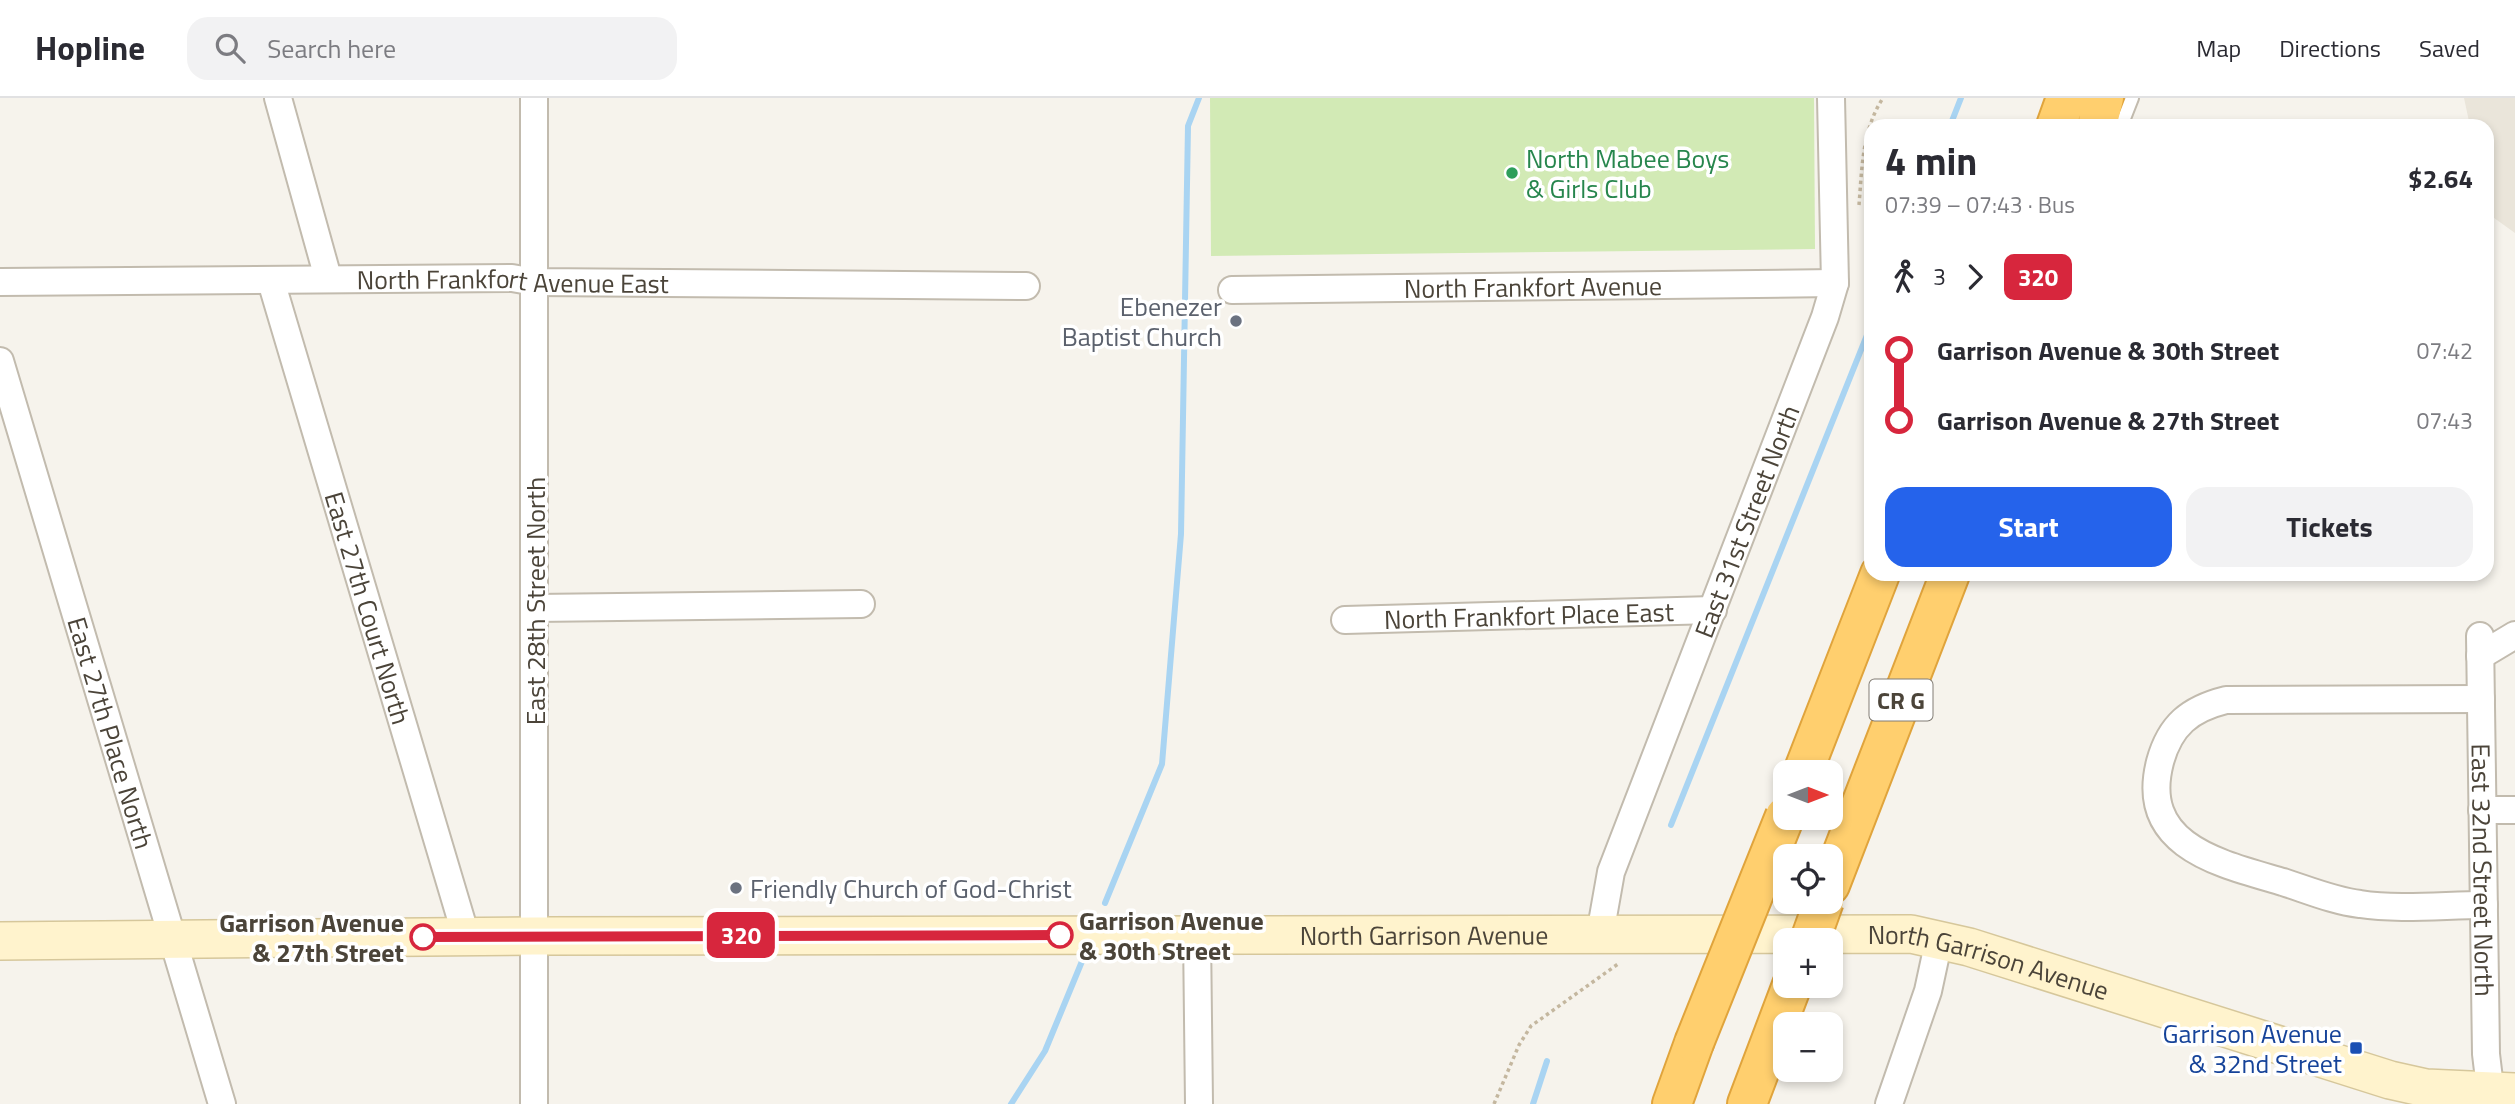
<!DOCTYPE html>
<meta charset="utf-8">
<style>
body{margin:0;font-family:"Titillium Web",sans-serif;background:#f2f2f3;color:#2b2b33;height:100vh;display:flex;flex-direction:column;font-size:26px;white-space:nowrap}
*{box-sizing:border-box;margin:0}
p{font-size:23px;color:#7c7c81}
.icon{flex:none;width:38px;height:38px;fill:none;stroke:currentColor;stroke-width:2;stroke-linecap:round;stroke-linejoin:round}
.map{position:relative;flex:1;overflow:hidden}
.sheet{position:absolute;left:1864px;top:21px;width:630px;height:462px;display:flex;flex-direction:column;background:#fff;border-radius:21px;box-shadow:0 4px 10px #0003}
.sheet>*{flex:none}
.badge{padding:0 14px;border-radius:10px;font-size:24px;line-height:46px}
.needle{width:46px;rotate:90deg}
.buttons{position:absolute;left:1773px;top:662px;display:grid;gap:14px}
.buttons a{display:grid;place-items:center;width:70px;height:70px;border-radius:14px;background:#fff;box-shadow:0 4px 10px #0003;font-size:35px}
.map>.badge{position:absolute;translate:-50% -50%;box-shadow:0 0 0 4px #fff}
.legs{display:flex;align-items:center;gap:10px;height:77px;padding:0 21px;font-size:23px}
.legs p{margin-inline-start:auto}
.headline{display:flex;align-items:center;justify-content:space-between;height:119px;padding:0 21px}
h1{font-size:38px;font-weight:700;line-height:52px}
.action{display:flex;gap:14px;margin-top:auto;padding:14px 21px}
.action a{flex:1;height:80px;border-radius:21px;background:#2563eb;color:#fff;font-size:28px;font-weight:700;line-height:80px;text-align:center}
.action a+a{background:#f2f2f3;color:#2b2b33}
ul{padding:0 21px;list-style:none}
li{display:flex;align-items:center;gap:24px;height:70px;font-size:26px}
li i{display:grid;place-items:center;width:10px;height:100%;margin:0 9px;background:currentColor}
li i::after{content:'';width:18px;height:18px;margin:-9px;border:5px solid;border-radius:50%;background:#fff}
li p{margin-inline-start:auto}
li:first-child i{background:linear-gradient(#0000 50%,currentColor 0)}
li:last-child i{background:linear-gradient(currentColor 50%,#0000 0)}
header{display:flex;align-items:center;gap:42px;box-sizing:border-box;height:98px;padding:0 35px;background:#fff;border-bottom:2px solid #e1e1e2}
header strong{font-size:33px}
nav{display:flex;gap:38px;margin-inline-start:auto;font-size:24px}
.search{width:490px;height:63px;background:#f2f2f3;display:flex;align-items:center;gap:18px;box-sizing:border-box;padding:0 24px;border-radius:21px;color:#7c7c81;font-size:26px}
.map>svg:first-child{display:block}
.residential{fill:#eae5da}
.green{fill:#d2eab5}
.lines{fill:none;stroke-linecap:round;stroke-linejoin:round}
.stream{stroke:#a9d4f2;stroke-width:6}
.lane-casing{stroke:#c2bbae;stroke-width:16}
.street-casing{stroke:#c2bbae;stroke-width:30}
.secondary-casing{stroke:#d6c79b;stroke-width:40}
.highway-casing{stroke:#e0a43c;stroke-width:42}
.path{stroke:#c4b79f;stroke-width:3.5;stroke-dasharray:3.5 3.5;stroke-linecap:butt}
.lane{stroke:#fff;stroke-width:12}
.street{stroke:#fff;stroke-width:26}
.secondary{stroke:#fff3cd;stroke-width:37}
.highway{stroke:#ffcf6e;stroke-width:38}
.highway-bridge-casing{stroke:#e0a43c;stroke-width:42;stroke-linecap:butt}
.highway-bridge{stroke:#ffcf6e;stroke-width:38}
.line-1-casing{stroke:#fff;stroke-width:16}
.line-1{stroke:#d7263d;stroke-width:10}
.leisure-dot{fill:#2e9e5b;stroke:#fff;stroke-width:2.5}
.worship-dot{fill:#6b7280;stroke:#fff;stroke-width:2.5}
.stop-1-dot{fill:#fff;stroke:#d7263d;stroke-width:3.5}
.transit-dot{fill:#1a4fb4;stroke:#fff;stroke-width:2.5}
.labels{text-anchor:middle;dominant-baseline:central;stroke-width:7;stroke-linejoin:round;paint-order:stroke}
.shield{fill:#fff;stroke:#817c74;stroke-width:2}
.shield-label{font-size:24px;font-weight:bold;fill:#4b4439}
.leisure-label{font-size:26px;fill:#27864d;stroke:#fff;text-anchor:start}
.street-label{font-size:26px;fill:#4b4439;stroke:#fff}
.worship-label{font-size:26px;fill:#5b616d;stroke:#fff;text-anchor:end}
.stop-label{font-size:26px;font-weight:bold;fill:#4b4439;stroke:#fff;text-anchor:start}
.transit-label{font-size:26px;fill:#164399;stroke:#fff;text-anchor:end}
</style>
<header>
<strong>Hopline</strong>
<div class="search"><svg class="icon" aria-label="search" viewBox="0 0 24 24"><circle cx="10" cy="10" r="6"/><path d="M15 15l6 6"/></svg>Search here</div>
<nav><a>Map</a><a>Directions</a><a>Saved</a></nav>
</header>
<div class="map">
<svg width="2515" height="1006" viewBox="0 0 2515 1006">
<rect width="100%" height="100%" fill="#f6f3ec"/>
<!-- residential -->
<path class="residential" d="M2464 0H2515V135L2490 117 2487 102V28H2470Z"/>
<!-- green -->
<path class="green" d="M1210 0H1814L1815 151 1211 158Z"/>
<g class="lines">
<!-- stream -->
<path class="stream" d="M1950 28 1961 0
M1671 727 1871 227
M1105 805 1162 666 1181 436 1188 28 1199 0
M1011 1006 1045 953 1085 856
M1533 1006 1547 963"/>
<defs>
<path id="lane" d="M2121 28 2132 0"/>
<g id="street">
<path d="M278 0 328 180"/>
<path id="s1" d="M271 183 466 838"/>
<path id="s2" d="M0 184 512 180 535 184 1026 188"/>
<path id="s3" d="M1232 192 1835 185"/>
<path id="s4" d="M0 263 222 1006"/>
<path d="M535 510 861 506"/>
<path id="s5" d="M1345 522 1713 512"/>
<path id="s6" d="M2480 538 2486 956 2492 1006"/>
<path d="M2480 558 2515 537"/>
<path d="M2481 601 2226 602C2190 611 2170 627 2160 664 2138 749 2222 766 2283 784 2308 792 2334 803 2360 806 2398 812 2445 807 2484 807"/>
<path d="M2482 712H2515"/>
<path d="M1197 836 1199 1006"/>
<path id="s7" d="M1600 836 1611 774 1825 219 1835 185 1831 0"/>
<path d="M534 1006V0"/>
<path d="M1889 1006 1928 893 1939 842"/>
</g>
<g id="secondary">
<path id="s8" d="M0 843 534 838 1911 836 1969 849 2390 982 2426 990 2515 994"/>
</g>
<path id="highway" d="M2056 28 2066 0
M2097 28 2104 0
M1803 674 1880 476
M1830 787 1950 476
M1672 1006 1694 945
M1747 1006 1792 887"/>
</defs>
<!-- lane casing -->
<use href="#lane" class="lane-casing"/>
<!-- street casing -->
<use href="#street" class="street-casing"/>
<!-- secondary casing -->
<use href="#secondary" class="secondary-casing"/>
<!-- highway casing -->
<use href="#highway" class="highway-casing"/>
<!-- path -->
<path class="path" d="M1859 107C1862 70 1862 32 1883 0
M1494 1006 1519 947 1531 928 1618 866"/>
<!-- lane -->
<use href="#lane" class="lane"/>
<!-- street -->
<use href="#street" class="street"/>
<!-- secondary -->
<use href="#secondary" class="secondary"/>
<!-- highway -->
<use href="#highway" class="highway"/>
<defs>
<path id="highway-bridge" d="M1810 842 1824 803
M1694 945 1785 718"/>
</defs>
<!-- highway-bridge casing -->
<use href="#highway-bridge" class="highway-bridge-casing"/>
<!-- highway-bridge -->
<use href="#highway-bridge" class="highway-bridge"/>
</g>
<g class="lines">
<defs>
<path id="line-1" d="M423 839 1060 837"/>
</defs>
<!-- line-1 casing -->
<use href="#line-1" class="line-1-casing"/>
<!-- line-1 -->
<use href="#line-1" class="line-1"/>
</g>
<!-- markers -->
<circle class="leisure-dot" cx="1512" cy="75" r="7"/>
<g class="worship-dot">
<circle cx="1236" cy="223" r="7"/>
<circle cx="736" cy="790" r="7"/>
</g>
<g class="stop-1-dot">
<circle cx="1060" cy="837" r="12"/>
<circle cx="423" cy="839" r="12"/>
</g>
<rect class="transit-dot" x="2349" y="943" width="14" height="14" rx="3.5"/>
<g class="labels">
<!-- shield labels -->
<rect class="shield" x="1869.5" y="581.5" width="63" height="41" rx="5"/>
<g class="shield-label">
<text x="1901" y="602">CR G</text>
</g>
<!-- leisure labels -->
<g class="leisure-label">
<text x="1526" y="60">North Mabee Boys<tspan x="1526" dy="30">&amp; Girls Club</tspan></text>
</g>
<!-- street labels -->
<g class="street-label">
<text stroke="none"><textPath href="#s2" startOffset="513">North Frankfort Avenue East</textPath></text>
<text stroke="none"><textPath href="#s3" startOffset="301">North Frankfort Avenue</textPath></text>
<text stroke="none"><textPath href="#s7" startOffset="439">East 31st Street North</textPath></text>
<text transform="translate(535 503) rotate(-90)">East 28th Street North</text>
<text stroke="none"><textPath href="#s1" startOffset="341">East 27th Court North</textPath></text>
<text stroke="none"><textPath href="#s5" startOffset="184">North Frankfort Place East</textPath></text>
<text stroke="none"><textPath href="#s4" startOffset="388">East 27th Place North</textPath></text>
<text stroke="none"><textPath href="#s6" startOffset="234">East 32nd Street North</textPath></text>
<text stroke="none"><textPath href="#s8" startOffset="1424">North Garrison Avenue</textPath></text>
<text stroke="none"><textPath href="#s8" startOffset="1992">North Garrison Avenue</textPath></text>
</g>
<!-- worship labels -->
<g class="worship-label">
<text x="1222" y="208">Ebenezer<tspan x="1222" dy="30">Baptist Church</tspan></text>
<text x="750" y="790" text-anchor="start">Friendly Church of God-Christ</text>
</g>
<!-- stop labels -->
<g class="stop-label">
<text x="1079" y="822">Garrison Avenue<tspan x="1079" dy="30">&amp; 30th Street</tspan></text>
<text x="404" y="824" text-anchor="end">Garrison Avenue<tspan x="404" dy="30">&amp; 27th Street</tspan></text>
</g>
<!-- transit labels -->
<g class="transit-label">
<text x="2342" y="935">Garrison Avenue<tspan x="2342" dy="30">&amp; 32nd Street</tspan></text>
</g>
</g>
</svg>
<div class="buttons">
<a><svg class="needle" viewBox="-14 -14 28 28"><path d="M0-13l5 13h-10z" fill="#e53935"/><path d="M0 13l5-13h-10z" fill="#7c7c81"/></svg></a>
<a><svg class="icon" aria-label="locate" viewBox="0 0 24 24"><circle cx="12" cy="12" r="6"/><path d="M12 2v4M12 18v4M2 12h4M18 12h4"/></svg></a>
<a>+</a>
<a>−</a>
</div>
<b class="badge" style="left:741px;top:837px;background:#d7263d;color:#fff">320</b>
<section class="sheet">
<div class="headline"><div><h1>4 min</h1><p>07:39 – 07:43 · Bus</p></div><b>$2.64</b></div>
<div class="legs"><svg class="icon" aria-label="walk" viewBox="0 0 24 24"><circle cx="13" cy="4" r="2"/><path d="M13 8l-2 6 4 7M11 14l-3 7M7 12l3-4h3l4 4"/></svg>3<svg class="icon" aria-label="forward" viewBox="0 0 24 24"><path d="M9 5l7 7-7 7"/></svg><b class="badge" style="background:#d7263d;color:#fff">320</b></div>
<ul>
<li><i style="color:#d7263d"></i><b>Garrison Avenue &amp; 30th Street</b><p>07:42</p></li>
<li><i style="color:#d7263d"></i><b>Garrison Avenue &amp; 27th Street</b><p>07:43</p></li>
</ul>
<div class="action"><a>Start</a><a>Tickets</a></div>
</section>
</div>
